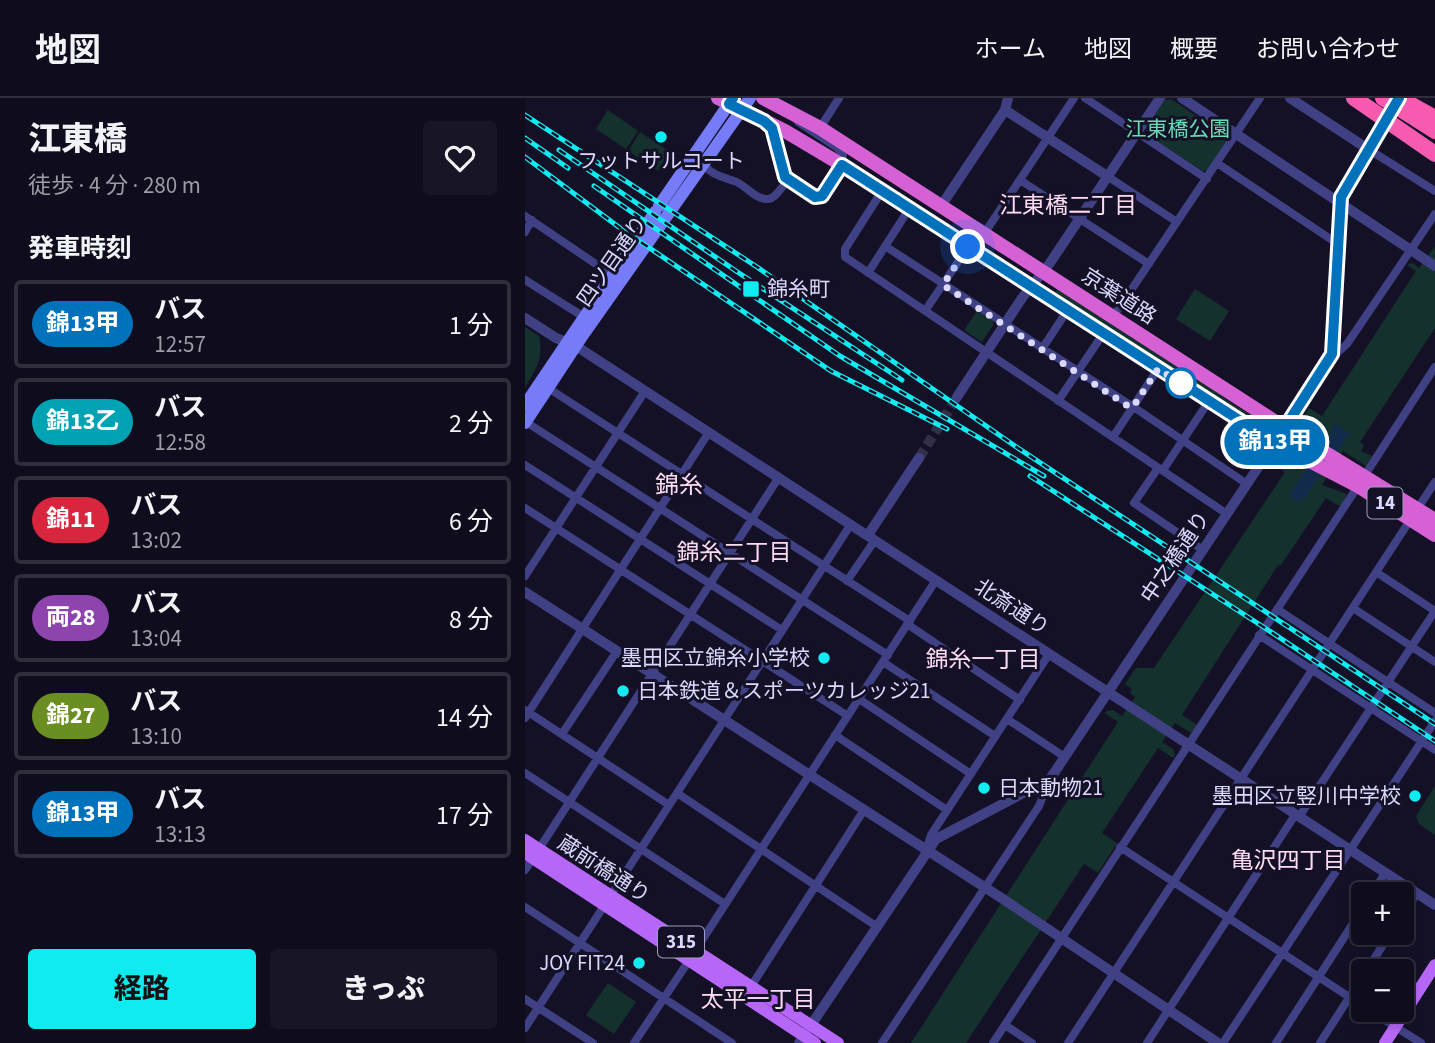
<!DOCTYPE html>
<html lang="ja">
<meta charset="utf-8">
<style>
body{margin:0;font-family:"Source Sans 3","Noto Sans JP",sans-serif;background:#181626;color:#f1f3f6;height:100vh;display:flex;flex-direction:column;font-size:26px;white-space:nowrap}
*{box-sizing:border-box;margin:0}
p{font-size:23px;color:#9b9ca4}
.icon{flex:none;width:38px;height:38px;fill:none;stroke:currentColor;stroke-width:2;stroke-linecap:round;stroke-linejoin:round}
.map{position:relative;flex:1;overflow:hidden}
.drawer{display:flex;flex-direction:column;background:#0f0d1d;width:525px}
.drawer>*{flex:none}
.badge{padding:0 14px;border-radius:23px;font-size:24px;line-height:46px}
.fabs{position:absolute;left:826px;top:784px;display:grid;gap:14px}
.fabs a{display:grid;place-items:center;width:63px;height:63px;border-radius:7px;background:#0f0d1d;box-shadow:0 4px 10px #0003,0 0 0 2px #2f2d3b;font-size:35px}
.you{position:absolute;width:35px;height:35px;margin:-18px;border:5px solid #fff;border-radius:50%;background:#1a73e8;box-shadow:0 0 0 10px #1a73e833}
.map>.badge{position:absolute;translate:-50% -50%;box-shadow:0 0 0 4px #fff}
h2{padding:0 28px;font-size:26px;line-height:63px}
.round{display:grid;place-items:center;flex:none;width:74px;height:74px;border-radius:7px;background:#181626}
.summary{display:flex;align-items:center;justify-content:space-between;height:119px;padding:0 28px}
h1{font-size:33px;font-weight:800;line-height:52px}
.action{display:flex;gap:14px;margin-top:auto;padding:14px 28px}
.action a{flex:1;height:80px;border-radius:7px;background:#10ebf2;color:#111;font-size:28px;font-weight:800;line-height:80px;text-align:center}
.action a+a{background:#181626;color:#f1f3f6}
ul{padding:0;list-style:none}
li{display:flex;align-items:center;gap:21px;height:88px;margin:0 14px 10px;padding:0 14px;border:4px solid #2f2d3b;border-radius:7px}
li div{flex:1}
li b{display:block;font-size:26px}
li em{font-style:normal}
li .badge{min-width:77px;font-weight:700;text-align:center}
header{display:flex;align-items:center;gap:42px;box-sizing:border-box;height:98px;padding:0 35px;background:#0f0d1d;border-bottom:2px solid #2f2d3b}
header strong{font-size:33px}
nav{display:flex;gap:38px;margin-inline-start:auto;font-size:24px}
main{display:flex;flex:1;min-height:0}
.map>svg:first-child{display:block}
.green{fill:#15312e}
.water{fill:#122b4b}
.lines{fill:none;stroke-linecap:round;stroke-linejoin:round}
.tertiary-tunnel{stroke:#322f47;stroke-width:10;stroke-dasharray:10 5;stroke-linecap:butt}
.minor{stroke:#3f4184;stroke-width:8}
.tertiary{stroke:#3f4184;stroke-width:10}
.secondary{stroke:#767bf8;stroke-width:12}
.primary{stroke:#b767f7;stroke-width:12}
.trunk{stroke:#d661d4;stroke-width:14}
.motorway{stroke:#f65bb0;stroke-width:16}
.rail-casing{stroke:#10ebf2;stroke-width:5}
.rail{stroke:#141127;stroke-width:2.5;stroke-dasharray:8;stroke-linecap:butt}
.motorway-bridge{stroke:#f65bb0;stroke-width:16}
.line-casing{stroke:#fff;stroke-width:16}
.line{stroke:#0072bc;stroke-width:10}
.walk{stroke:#dbd9fd;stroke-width:7;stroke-dasharray:0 12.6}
.poi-dot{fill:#10ebf2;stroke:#141127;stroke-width:2.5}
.stop-dot{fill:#fff;stroke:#0072bc;stroke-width:3.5}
.labels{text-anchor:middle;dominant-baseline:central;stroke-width:6;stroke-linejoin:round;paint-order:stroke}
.shield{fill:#141127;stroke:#9f9dbd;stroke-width:2}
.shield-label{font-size:19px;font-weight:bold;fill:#dbd9fd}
.park-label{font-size:21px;fill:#68dab6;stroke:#141127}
.poi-label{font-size:21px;fill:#dbd9fd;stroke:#141127;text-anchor:start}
.street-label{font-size:21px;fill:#dbd9fd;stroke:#141127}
.neighbourhood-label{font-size:23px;fill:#fddbf3;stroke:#141127}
.quarter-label{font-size:24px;fill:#fddbf3;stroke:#141127}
</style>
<header>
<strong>地図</strong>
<nav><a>ホーム</a><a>地図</a><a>概要</a><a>お問い合わせ</a></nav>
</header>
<main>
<section class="drawer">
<div class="summary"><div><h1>江東橋</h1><p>徒歩 · 4 分 · 280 m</p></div><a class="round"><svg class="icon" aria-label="heart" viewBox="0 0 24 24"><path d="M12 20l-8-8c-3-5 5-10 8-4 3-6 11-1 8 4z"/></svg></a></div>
<h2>発車時刻</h2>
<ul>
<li><span class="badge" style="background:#0072bc;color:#fff">錦13甲</span><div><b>バス</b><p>12:57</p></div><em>1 分</em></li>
<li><span class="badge" style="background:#00a3b4;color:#fff">錦13乙</span><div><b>バス</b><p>12:58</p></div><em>2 分</em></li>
<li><span class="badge" style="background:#d7263d;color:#fff">錦11</span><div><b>バス</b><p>13:02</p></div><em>6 分</em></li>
<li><span class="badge" style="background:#8e44ad;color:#fff">両28</span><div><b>バス</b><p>13:04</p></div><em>8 分</em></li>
<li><span class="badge" style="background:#6b8e23;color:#fff">錦27</span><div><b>バス</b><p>13:10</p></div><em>14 分</em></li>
<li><span class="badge" style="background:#0072bc;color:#fff">錦13甲</span><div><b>バス</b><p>13:13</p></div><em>17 分</em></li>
</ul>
<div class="action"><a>経路</a><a>きっぷ</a></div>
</section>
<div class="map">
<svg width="910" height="945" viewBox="0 0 910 945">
<rect width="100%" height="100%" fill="#141127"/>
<!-- green -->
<path class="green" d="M646 1 700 37 702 44 683 72 678 73 622 37 621 30 640 2Z
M83 12 113 33 101 51 71 31Z
M115 34 145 54 133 73 103 53Z
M910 148V230L835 344 839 347 836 353 847 358 841 368 818 353 797 387 822 396 816 409 801 400 756 467H753L657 617 672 627 666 635 650 625 637 644 648 651 650 657 648 660 633 650 577 735 592 745 573 775 559 766 441 945H386L593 624 580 615 582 613 588 612 597 618 610 599 605 595 607 591 600 586 611 570H629L760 374 751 368 745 369 750 361 755 360 773 372 795 338 776 322 784 310 797 318 891 173 882 167 887 165 894 170Z
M532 190 689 291 697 299 736 323 735 325 578 229 530 194Z
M670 191 704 213 685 243 651 221Z
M452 213 468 223V227L457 244 439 232Z
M0 229 14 238C19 259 11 272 0 289Z
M910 688V737L894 726 891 718Z
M83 885 111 904 89 936 61 917Z"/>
<!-- water -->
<path class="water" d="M809 325 825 335 779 401 772 403 764 397 806 334Z"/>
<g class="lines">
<!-- tertiary-tunnel -->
<path class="tertiary-tunnel" d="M394 360 432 299"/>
<!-- minor -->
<path class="minor" d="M560 0 682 81
M295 30 314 0
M843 51 910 93
M177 63C183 76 197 79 209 83 220 86 230 102 243 101 252 100 256 88 263 83L290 99H295L317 67 318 56 311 49 273 24
M692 65 813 146
M582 78 652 124
M495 82 624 166
M357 93 320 151V159L702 416
M0 118 90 179
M0 134 7 122
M459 136 549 0
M360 148 613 312 722 386
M343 175 384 111
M0 182 59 219
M400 213 443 149
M588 219 735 0
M517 251 542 213
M807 256 813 254 822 246 910 116
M23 290 385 523
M533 303 578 236
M1 324 363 557
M588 339 633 271
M0 367 257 532
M633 370 609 405 678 452
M638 372 684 303
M840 377 910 269
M0 410 323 618
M851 474 910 513
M0 478 120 293
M322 483 350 442
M828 510 910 564
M752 511 910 615
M382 526 495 602
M734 537 910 652
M358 564 470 638
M334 601 446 676
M0 612 144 707
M0 620 184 334
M482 621 540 659
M37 636 92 553
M310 637 422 712
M0 675 200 806
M152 695 351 828
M774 719 910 513
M402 749 406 737 524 556
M595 749 838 908
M14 751 254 379
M0 772 8 760
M847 796 860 775
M0 809 207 945
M877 819 892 795
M170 853 411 482
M841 873 866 835
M225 890 339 712
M0 901 68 945
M844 912 896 945
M480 927 507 945
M0 930 326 426
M109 945 163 864
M357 945 514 708 525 681
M468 945 833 388
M543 945 910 384
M622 945 770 717
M698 945 910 623
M751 945 838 810
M795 945 838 878"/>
<!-- tertiary -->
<path class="tertiary" d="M657 0 910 168
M765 0 843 51
M480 12 582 78
M416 108 480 12 483 0
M0 220 31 240 51 248 910 807
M432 299 497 200 525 165 635 0
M343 437 394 360
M0 494 478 801 693 945
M274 945 411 741 525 681 802 266 807 256 809 243 816 99 872 2"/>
<!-- secondary -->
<path class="secondary" d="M134 108 208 0
M0 307 130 114
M0 325 58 237 225 0"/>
<!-- primary -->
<path class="primary" d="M0 742 313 945
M0 755 290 945
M860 945 910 867"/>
<!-- trunk -->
<path class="trunk" d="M193 0 260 33 317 67 750 345 833 388 910 437
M238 0 295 30 760 330 910 422"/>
<!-- motorway -->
<path class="motorway" d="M874 0 910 20"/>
<defs>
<path id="rail" d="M0 17 232 169 490 348 910 626
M0 40 43 70
M34 52 211 173 377 282
M0 59 95 130 306 273 422 331
M69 88 315 258 519 378
M505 378 740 530 910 643"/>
</defs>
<!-- rail casing -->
<use href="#rail" class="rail-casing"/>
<!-- rail -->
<use href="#rail" class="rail"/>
<!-- motorway-bridge -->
<path class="motorway-bridge" d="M829 0 910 56
M858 0 910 33"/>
</g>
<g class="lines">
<defs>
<path id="line" d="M208 0 204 6 239 23 247 30 260 79 290 99 297 98 317 67 750 345 807 256 816 99 874 0"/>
</defs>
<!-- line casing -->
<use href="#line" class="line-casing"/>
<!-- line -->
<use href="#line" class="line"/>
<!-- walk -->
<path class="walk" d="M443 149 418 187 603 308 608 309 633 271 656 285"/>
</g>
<!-- markers -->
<g class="poi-dot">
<circle cx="136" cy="39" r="7"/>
<rect x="217" y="182" width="18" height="18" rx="3.5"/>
<circle cx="299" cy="560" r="7"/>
<circle cx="98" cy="593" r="7"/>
<circle cx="459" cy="690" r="7"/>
<circle cx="890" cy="698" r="7"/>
<circle cx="114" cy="865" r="7"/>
</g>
<circle class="stop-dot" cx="656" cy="285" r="14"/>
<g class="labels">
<!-- shield labels -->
<g class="shield">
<rect x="842.5" y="389.5" width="35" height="31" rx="5"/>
<rect x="133" y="828.5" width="46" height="31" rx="5"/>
</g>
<g class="shield-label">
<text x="860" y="405">14</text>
<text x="156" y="844">315</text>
</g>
<!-- park labels -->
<g class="park-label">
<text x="653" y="31">江東橋公園</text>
</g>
<!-- poi labels -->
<g class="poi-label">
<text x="136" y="63" text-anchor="middle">フットサルコート</text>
<text x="242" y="191">錦糸町</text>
<text x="285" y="560" text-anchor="end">墨田区立錦糸小学校</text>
<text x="112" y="593">日本鉄道＆スポーツカレッジ21</text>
<text x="473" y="690">日本動物21</text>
<text x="876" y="698" text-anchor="end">墨田区立竪川中学校</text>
<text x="100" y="865" text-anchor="end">JOY FIT24</text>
</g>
<!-- street labels -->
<g class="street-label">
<text transform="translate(87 163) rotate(-55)">四ツ目通り</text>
<text transform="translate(594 198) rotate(33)">京葉道路</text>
<text transform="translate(650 459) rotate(-56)">中之橋通り</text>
<text transform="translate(487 509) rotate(33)">北斎通り</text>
<text transform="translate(79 771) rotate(33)">蔵前橋通り</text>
</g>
<!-- neighbourhood labels -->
<g class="neighbourhood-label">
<text x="543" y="107">江東橋二丁目</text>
<text x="209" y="454">錦糸二丁目</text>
<text x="458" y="561">錦糸一丁目</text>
<text x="763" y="762">亀沢四丁目</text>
<text x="233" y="901">太平一丁目</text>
</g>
<!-- quarter labels -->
<g class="quarter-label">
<text x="154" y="387">錦糸</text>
</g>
</g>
</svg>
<div class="fabs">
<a>+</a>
<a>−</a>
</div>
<div class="you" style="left:443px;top:149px"></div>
<b class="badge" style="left:750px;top:344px;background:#0072bc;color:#fff">錦13甲</b>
</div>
</main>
